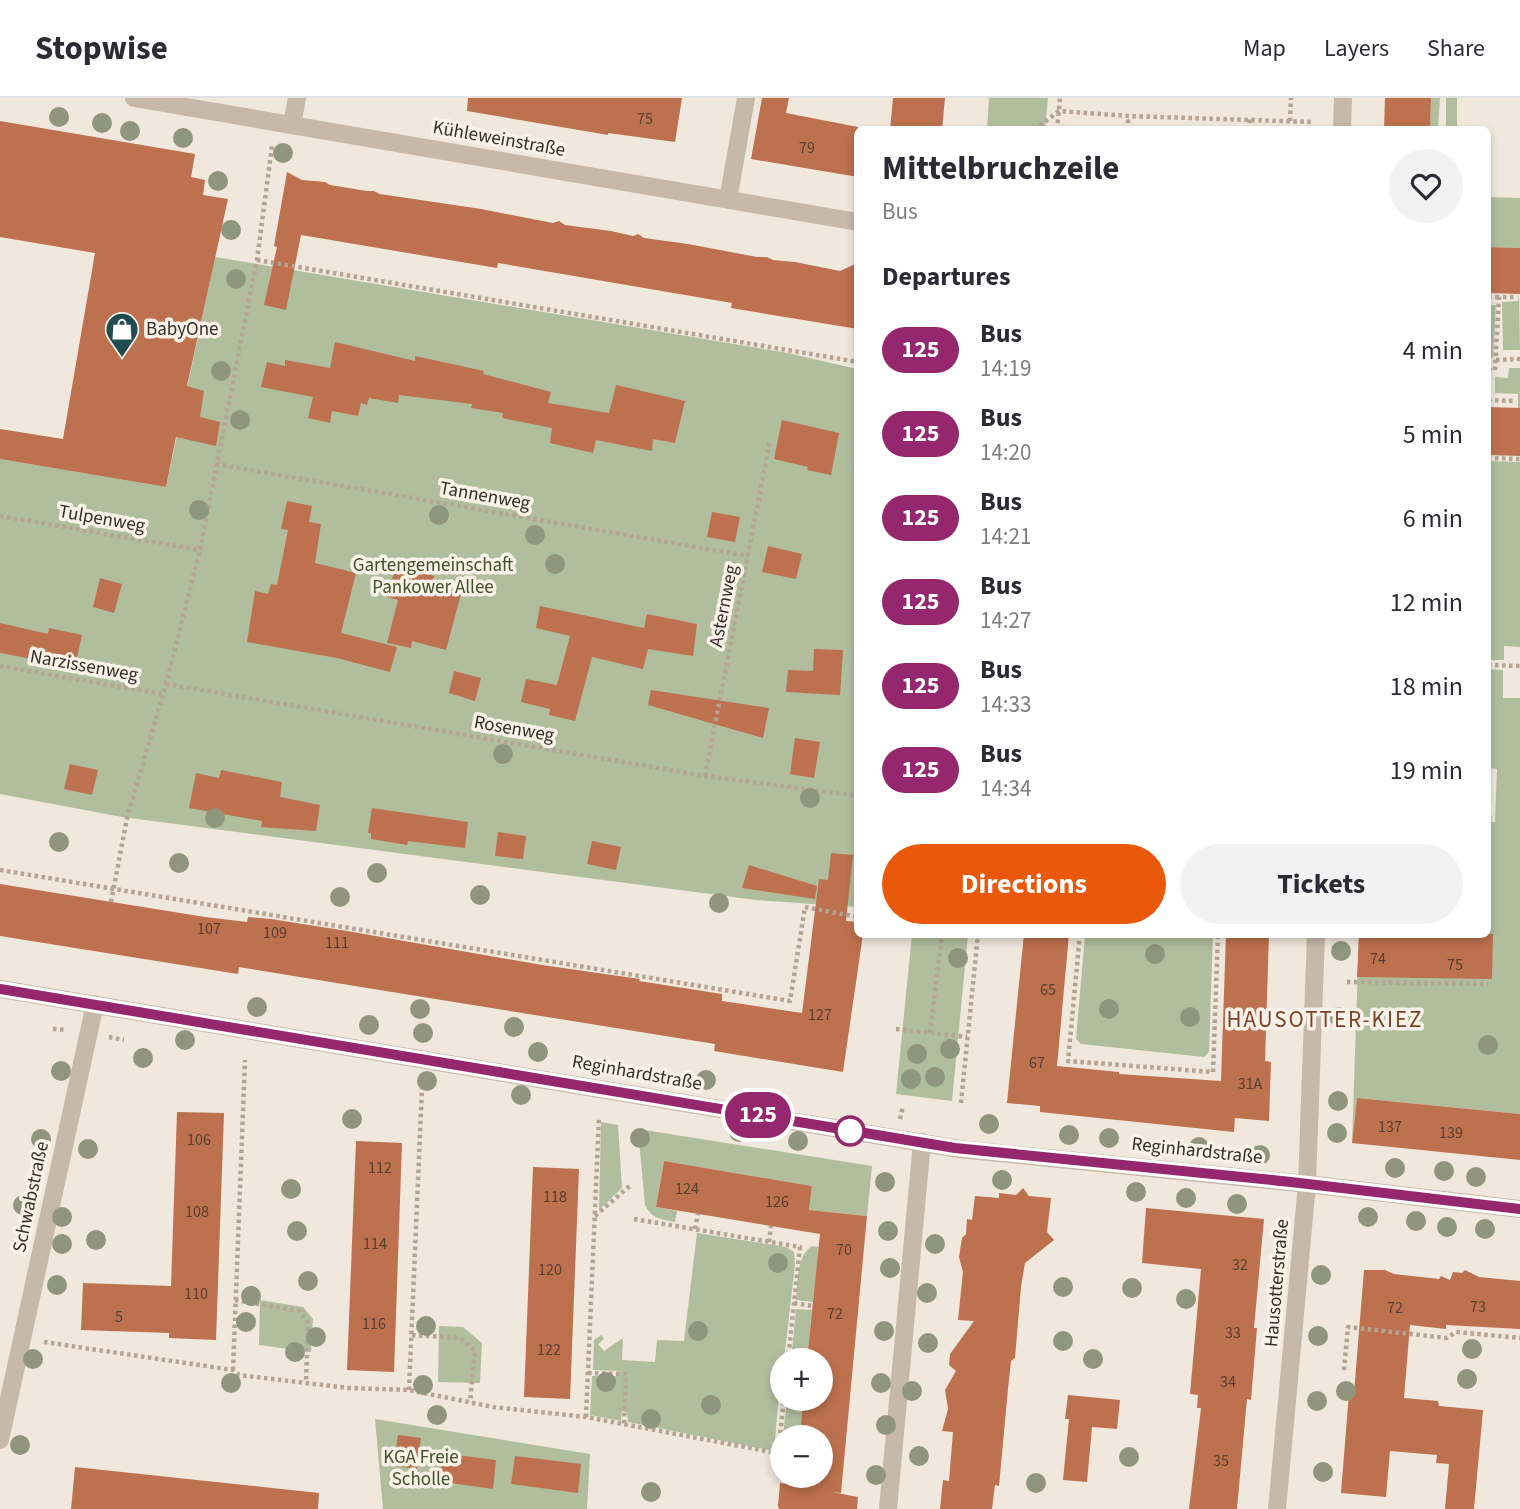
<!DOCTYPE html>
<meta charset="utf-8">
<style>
body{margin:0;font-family:"Source Sans 3",sans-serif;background:#f2f2f3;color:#2b2b33;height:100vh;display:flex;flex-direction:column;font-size:26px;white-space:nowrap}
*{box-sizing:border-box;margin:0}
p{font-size:23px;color:#7c7c81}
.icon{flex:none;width:38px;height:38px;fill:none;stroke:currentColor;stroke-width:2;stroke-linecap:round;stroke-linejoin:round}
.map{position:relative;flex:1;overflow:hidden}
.details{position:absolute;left:854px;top:28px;width:637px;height:812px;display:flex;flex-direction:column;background:#fff;border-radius:10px;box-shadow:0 4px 10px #0003}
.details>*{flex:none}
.badge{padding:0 14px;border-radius:23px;font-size:24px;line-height:46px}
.tools{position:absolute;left:770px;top:1250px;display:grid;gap:14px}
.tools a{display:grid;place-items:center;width:63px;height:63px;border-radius:50%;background:#fff;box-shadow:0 4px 10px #0003;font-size:35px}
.map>.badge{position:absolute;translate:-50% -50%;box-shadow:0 0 0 4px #fff}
h2{padding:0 28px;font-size:26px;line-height:63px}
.round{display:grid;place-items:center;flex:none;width:74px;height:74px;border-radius:37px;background:#f2f2f3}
.overview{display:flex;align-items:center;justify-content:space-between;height:119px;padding:0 28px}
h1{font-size:33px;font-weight:700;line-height:52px}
.cta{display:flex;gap:14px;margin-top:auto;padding:14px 28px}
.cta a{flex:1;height:80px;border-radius:42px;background:#ea580c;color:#fff;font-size:28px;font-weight:700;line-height:80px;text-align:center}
.cta a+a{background:#f2f2f3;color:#2b2b33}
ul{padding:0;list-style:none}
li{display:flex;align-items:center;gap:21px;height:84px;padding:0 28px}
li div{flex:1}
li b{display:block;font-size:26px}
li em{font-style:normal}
li .badge{min-width:77px;font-weight:700;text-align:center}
header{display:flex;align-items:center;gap:42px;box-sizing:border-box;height:98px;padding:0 35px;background:#fff;border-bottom:2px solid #e1e1e2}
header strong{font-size:33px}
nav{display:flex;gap:38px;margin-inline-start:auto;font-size:24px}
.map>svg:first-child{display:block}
.green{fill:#b1be9e}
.building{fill:#bd714e}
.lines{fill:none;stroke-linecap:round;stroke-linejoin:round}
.path{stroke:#b3a494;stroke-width:4.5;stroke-dasharray:3.5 3.5;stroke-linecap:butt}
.minor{stroke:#c7b9a9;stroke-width:18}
.tree{fill:#90967d}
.line-casing{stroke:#fff;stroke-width:16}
.line{stroke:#95276e;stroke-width:10}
.stop-dot{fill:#fff;stroke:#95276e;stroke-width:3.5}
.labels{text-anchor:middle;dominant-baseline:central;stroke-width:7;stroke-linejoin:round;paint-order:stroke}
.number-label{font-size:16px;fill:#573f32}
.street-label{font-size:19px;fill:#352e29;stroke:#f8f2e9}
.poi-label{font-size:19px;fill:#352e29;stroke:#f8f2e9;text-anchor:start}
.park-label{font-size:19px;fill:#42522e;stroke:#f8f2e9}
.quarter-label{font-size:23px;letter-spacing:2px;fill:#7e4327;stroke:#f8f2e9}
</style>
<header>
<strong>Stopwise</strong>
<nav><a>Map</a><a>Layers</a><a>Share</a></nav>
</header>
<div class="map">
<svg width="1520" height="1411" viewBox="0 0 1520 1411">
<rect width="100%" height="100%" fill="#f0e8dd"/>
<!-- green -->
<path class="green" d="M989 0H1048L1045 31H987Z
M1431 0H1440L1438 31 1430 32Z
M1446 0H1457V31H1446Z
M1488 75H1491L1490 99 1520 100V150L1488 149Z
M215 159 788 255 857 271V809L756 802 122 719 0 696V361L166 389Z
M1519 196 1520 252H1503L1502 204 1518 203Z
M1488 207H1496L1493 260H1488Z
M1509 270H1520V310H1518V296L1495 295V279L1508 280Z
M1488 363 1520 364V549L1504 548V562H1488Z
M1488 571 1503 572V600H1520V1016L1357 1000 1352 1045 1359 837 1488 836V724H1495L1497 671 1488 670Z
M912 836 968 837 952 1003 896 996Z
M1085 837H1213L1209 954 1204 959 1081 946 1076 941Z
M601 1024 618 1027 622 1090 599 1112Z
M638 1031 872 1068 867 1118 809 1112 812 1088 664 1063 656 1109 677 1113 675 1124C660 1121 652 1121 645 1107Z
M697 1135 786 1149 794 1154 795 1167 784 1262H782L774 1353 628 1324 627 1315 622 1313 621 1323 590 1317 592 1278H619V1273L593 1272 594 1242 601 1237 604 1241 598 1246 604 1253 623 1240 622 1262 655 1264 657 1242 684 1243Z
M812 1148 819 1149 813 1204 796 1202C798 1185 796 1158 812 1148Z
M260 1202 303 1209 313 1221 311 1254 259 1247Z
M796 1211 812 1212 807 1262H791Z
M439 1228 463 1229 482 1245 480 1285 438 1284Z
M787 1300H803L800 1339H783Z
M375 1321 590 1356 587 1411H383Z"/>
<!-- building -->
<path class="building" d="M468 0H682L675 44 608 35V37L467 13Z
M762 0H789L786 15 858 29V79L751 61Z
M893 0H945L942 32H890Z
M1385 0H1431L1430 32H1384Z
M0 23 195 56 191 79 205 82 203 97 228 101 187 288 204 293 200 319 220 324 216 348 176 339 166 389 0 361V331L63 341 95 155 0 139Z
M287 74 302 82 325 84 330 87 367 93H374L380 96 481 111 553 125 559 123 565 127 611 133 633 138 638 136 644 140 688 146 757 159H767L773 162 795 164 840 173 855 166 854 178H858V231L731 210 732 205 498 165 497 170 301 137 286 212 264 207 277 149 274 148Z
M1488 149 1520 150V196L1488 195Z
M335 244 415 263V258L484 273 483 276 551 294 548 305 609 315 616 287 685 303 675 345 653 341 652 353 596 342 593 355 550 345 552 330 502 320 503 315 471 310 472 306 399 297 398 305 369 300 367 307 361 305 358 318 332 313 330 325 308 320 313 299 261 289 267 264 285 268V262L330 270Z
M1488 309 1520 310V358L1488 357Z
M782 322 839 335 831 377 807 372 808 369 774 361Z
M287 403 312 408 309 424 321 426 315 465 356 475 341 535 397 549 390 574 337 560 247 544 255 493 268 496 271 486 277 487 288 432 281 431Z
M712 414 740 419 735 444 707 439Z
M768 448 802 456 796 481 762 474Z
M396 467 434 478 431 490 461 496 446 552 412 543 411 550 387 545 398 502 387 499Z
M100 480 122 486 114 515 93 509Z
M540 508 644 530 647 516 697 526 693 558 648 551 643 571 592 559 575 623 549 617 550 611 521 604 526 581 557 587 570 538 536 530Z
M0 525 48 536 49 530 82 537 75 569 0 555Z
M814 551 843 552 840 597 786 594 788 572 813 573Z
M454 573 481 580 475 603 449 595Z
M651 592 769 610 763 640 648 607Z
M795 640 820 644 814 680 790 676Z
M70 666 98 672 92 697 64 691Z
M221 672 282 684 280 699 320 707 316 733 261 729 262 723 189 710 196 675 219 680Z
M372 710 468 724 465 750 408 743 407 747 371 741V735H368Z
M498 734 526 738 523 761 495 758Z
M592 743 621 749 616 772 587 766Z
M831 755 853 757 846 823 858 824V836H863L843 974 714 953 715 946 361 889 239 869 238 876 0 838V786L205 819 247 824 248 819 271 821 347 833 542 867 640 881 639 883 722 896V903L802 915 819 781 828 782Z
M749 767 817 788 815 801 742 790Z
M1024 836H1069L1057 968 1119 974V976L1221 983 1226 836H1269L1265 963 1271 964 1269 1023 1235 1020 1234 1034 1040 1014V1008L1007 1005Z
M1359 836H1493L1492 881 1357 879Z
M1357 1000 1520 1016V1062L1352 1045Z
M177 1014 224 1015 216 1242 169 1240V1235L81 1232 83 1185 171 1188Z
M356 1043 402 1045 394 1274 347 1272Z
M664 1063 812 1088 809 1112 867 1118 841 1395 832 1394 858 1399 857 1411H779L778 1408 780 1385 795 1387 796 1377H821V1339H800L803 1300H821V1262H807L820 1136 656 1109Z
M533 1069 579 1071 570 1301 524 1299Z
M1023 1090 1029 1098 1051 1100 1047 1134 1054 1142 1025 1165 1021 1189 1015 1260 1011 1263 1008 1291 999 1388 995 1387 992 1411H940L943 1382 949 1383 953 1334 942 1333 948 1311 945 1292 956 1273 949 1267 950 1256 974 1223 958 1222 963 1174 959 1159 962 1140 966 1136 967 1121 972 1122 975 1098 999 1100V1095L1016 1097Z
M1146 1110 1264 1121 1254 1230H1257L1251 1302 1247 1301 1237 1411H1189L1201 1310H1197L1198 1297 1190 1296 1201 1171 1142 1165Z
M1364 1172H1385L1394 1176 1439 1181 1441 1178 1450 1182 1453 1174 1462 1175 1465 1172 1479 1179 1520 1183V1231L1446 1227V1231L1410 1227 1404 1300 1438 1303 1439 1308 1483 1312 1474 1411H1445L1449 1366 1436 1365 1437 1357 1390 1353 1386 1399 1341 1395 1349 1295H1354Z
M1068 1297 1120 1302 1117 1331 1092 1329 1087 1384 1063 1382 1069 1321H1065Z
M398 1337 421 1340 417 1371 394 1368Z
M441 1355 496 1362 493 1391 437 1383Z
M515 1358 581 1366 578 1395 511 1386Z
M75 1369 319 1395 318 1411H71Z"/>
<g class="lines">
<!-- path -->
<path class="path" d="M1290 23 1291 0
M1034 32 1059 13 1128 18 1313 24
M1057 32 1060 0
M1128 32V18
M1250 32V21
M257 162 858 264
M1488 199H1499
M1496 262 1520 261
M1488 272H1495L1499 199H1514
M1488 302 1514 303
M1488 360 1520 361
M216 366 748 458
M0 418 200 452
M1488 567 1520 568
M0 568 162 596
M166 586 705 678 858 698
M705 678 770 343
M1488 720H1492
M0 772 790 903 805 809 858 819
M111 804 127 720 166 586 200 452 257 162 272 48
M1080 836 1068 963 1213 974 1218 836
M1347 884 1488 886
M53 931 66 932
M896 931 967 939
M930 935 942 836
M109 939 124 942
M961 1005 978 836
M900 1021 903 1008
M595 1118 632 1086
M634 1121 800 1149 788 1262
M695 1131 698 1116
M769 1144 771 1128
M235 1202 299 1213 308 1225 306 1284
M794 1205 813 1208
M412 1237 460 1240 475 1253 470 1304
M44 1244 233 1272 239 1277 348 1290 409 1292 493 1309 586 1319 782 1356
M233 1272 245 962
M1344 1272 1348 1229 1447 1240 1456 1234 1520 1240
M588 1275 626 1276 624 1326
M409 1292 422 990
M586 1319 599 1019
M778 1356 784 1300"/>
<!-- minor -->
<path class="minor" d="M134 0 858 124
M292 27 297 0
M1342 32 1343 0
M728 102 746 0
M0 891 959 1051 1307 1086 1520 1111
M0 1342 95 906
M888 1411 922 1044
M1277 1411 1307 1086 1316 836"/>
</g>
<!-- trees -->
<g class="tree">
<circle cx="59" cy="19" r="10"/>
<circle cx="102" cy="25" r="10"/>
<circle cx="130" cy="33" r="10"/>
<circle cx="183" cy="40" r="10"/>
<circle cx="283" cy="55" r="10"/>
<circle cx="218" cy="83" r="10"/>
<circle cx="231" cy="132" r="10"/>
<circle cx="236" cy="181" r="10"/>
<circle cx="221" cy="273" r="10"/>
<circle cx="240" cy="322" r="10"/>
<circle cx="199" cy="412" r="10"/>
<circle cx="439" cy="417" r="10"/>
<circle cx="535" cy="437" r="10"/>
<circle cx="555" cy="466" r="10"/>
<circle cx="503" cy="656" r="10"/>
<circle cx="810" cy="700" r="10"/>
<circle cx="215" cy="720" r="10"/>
<circle cx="59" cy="744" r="10"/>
<circle cx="179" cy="765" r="10"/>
<circle cx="377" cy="775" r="10"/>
<circle cx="480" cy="797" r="10"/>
<circle cx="340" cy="799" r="10"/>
<circle cx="719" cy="805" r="10"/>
<circle cx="1341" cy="853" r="10"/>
<circle cx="1155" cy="856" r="10"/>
<circle cx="958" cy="860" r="10"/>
<circle cx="257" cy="909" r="10"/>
<circle cx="420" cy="911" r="10"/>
<circle cx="1109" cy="911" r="10"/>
<circle cx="1190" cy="919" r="10"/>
<circle cx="1339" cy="919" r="10"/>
<circle cx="369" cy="927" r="10"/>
<circle cx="514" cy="929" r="10"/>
<circle cx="423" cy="935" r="10"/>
<circle cx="185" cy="942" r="10"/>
<circle cx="1488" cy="947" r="10"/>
<circle cx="950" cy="951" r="10"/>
<circle cx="538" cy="954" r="10"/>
<circle cx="917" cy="956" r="10"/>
<circle cx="143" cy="960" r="10"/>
<circle cx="61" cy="973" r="10"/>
<circle cx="935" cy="979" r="10"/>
<circle cx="911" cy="981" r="10"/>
<circle cx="706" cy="982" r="10"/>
<circle cx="427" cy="983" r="10"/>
<circle cx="521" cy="997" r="10"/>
<circle cx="1338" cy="1003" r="10"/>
<circle cx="352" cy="1021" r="10"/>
<circle cx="989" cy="1026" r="10"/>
<circle cx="739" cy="1034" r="10"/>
<circle cx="1337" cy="1035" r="10"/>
<circle cx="1069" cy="1037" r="10"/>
<circle cx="640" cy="1040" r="10"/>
<circle cx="1109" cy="1040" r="10"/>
<circle cx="41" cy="1041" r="10"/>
<circle cx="798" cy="1043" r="10"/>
<circle cx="1199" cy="1049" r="10"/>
<circle cx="88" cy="1051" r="10"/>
<circle cx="1260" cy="1057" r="10"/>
<circle cx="1395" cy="1070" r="10"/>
<circle cx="1444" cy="1073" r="10"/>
<circle cx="1476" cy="1079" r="10"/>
<circle cx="1002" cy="1082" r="10"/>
<circle cx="885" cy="1084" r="10"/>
<circle cx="291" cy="1091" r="10"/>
<circle cx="1136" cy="1094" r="10"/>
<circle cx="1186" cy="1100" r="10"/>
<circle cx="1237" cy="1106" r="10"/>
<circle cx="23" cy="1107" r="10"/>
<circle cx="62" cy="1119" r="10"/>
<circle cx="1368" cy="1119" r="10"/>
<circle cx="1416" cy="1123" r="10"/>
<circle cx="1447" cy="1129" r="10"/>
<circle cx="1485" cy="1131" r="10"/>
<circle cx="297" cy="1133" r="10"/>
<circle cx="888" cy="1133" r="10"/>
<circle cx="96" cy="1142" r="10"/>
<circle cx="62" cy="1146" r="10"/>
<circle cx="935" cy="1146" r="10"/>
<circle cx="778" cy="1165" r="10"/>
<circle cx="890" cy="1170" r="10"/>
<circle cx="1321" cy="1177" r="10"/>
<circle cx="308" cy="1183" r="10"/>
<circle cx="57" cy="1187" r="10"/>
<circle cx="1063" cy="1189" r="10"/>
<circle cx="1132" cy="1190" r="10"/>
<circle cx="927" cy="1195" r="10"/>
<circle cx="251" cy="1198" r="10"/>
<circle cx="1186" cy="1201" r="10"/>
<circle cx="246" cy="1224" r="10"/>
<circle cx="426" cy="1228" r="10"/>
<circle cx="698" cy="1233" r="10"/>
<circle cx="884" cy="1233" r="10"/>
<circle cx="1318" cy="1238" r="10"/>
<circle cx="316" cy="1239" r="10"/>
<circle cx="1063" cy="1243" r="10"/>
<circle cx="928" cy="1245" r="10"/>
<circle cx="1472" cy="1251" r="10"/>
<circle cx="295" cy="1254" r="10"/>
<circle cx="33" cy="1261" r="10"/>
<circle cx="1093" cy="1261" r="10"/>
<circle cx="1467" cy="1281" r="10"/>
<circle cx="606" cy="1284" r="10"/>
<circle cx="231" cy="1285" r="10"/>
<circle cx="881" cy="1285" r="10"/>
<circle cx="423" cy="1287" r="10"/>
<circle cx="912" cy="1293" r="10"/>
<circle cx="1346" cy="1293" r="10"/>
<circle cx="1317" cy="1303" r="10"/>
<circle cx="711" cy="1307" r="10"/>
<circle cx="437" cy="1317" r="10"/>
<circle cx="651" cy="1321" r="10"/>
<circle cx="886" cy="1327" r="10"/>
<circle cx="20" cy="1347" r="10"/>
<circle cx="919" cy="1358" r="10"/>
<circle cx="1129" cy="1359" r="10"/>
<circle cx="1323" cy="1374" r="10"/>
<circle cx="876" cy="1377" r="10"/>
<circle cx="1036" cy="1385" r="10"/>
<circle cx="651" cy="1394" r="10"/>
</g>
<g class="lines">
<defs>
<path id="line" d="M0 891 955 1050 1291 1084 1520 1111"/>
</defs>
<!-- line casing -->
<use href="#line" class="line-casing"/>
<!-- line -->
<use href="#line" class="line"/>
</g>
<!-- icons -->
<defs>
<symbol id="shop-pin" viewBox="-11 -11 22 30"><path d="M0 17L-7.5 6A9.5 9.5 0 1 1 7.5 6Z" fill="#214c54" stroke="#f8f2e9"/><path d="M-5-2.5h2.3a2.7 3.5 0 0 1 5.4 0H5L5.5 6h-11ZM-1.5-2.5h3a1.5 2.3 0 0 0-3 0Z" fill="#fff"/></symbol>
</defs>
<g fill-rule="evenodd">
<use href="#shop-pin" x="103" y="212" width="38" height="52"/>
</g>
<!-- markers -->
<circle class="stop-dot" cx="850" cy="1033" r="14"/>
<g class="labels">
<!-- number labels -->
<g class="number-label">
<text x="645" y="21">75</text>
<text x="807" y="50">79</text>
<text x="209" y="831">107</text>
<text x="275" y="835">109</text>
<text x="337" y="845">111</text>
<text x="1378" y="861">74</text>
<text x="1455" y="867">75</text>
<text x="1048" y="892">65</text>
<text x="820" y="917">127</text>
<text x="1037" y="965">67</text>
<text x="1250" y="986">31A</text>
<text x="1390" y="1029">137</text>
<text x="1451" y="1035">139</text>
<text x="199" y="1042">106</text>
<text x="380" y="1070">112</text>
<text x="687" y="1091">124</text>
<text x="555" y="1099">118</text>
<text x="777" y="1104">126</text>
<text x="197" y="1114">108</text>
<text x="375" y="1146">114</text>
<text x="844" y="1152">70</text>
<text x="1240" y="1167">32</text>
<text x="550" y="1172">120</text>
<text x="196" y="1196">110</text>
<text x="1478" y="1209">73</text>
<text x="1395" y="1210">72</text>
<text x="835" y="1216">72</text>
<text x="119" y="1219">5</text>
<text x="374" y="1226">116</text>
<text x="1233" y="1235">33</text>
<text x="549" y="1252">122</text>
<text x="1228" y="1284">34</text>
<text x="1221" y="1363">35</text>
</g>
<!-- street labels -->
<g class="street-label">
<text transform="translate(499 41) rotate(10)">Kühleweinstraße</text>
<text transform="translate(485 398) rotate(10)">Tannenweg</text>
<text transform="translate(102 421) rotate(10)">Tulpenweg</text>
<text transform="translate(724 508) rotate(-79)">Asternweg</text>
<text transform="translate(84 568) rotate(10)">Narzissenweg</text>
<text transform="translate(514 631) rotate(10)">Rosenweg</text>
<text transform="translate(637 975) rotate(10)">Reginhardstraße</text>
<text transform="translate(1197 1053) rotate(6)">Reginhardstraße</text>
<text transform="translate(31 1099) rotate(-78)">Schwabstraße</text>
<text transform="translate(1277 1185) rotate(-85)">Hausotterstraße</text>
</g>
<!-- poi labels -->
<g class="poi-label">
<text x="146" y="231">BabyOne</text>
</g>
<!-- park labels -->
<g class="park-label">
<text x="433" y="467">Gartengemeinschaft<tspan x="433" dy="22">Pankower Allee</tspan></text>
<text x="421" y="1359">KGA Freie<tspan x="421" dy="22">Scholle</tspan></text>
</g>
<!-- quarter labels -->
<g class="quarter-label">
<text x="1325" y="921">HAUSOTTER-KIEZ</text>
</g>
</g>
</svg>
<div class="tools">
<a>+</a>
<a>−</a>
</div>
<b class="badge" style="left:758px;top:1017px;background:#95276e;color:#fff">125</b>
<section class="details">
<div class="overview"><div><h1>Mittelbruchzeile</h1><p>Bus</p></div><a class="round"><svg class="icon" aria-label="heart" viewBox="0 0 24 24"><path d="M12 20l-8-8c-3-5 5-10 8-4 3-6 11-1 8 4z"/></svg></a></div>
<h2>Departures</h2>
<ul>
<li><span class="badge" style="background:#95276e;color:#fff">125</span><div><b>Bus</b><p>14:19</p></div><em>4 min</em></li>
<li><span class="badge" style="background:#95276e;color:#fff">125</span><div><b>Bus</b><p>14:20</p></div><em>5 min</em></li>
<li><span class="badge" style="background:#95276e;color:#fff">125</span><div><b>Bus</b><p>14:21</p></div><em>6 min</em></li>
<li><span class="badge" style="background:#95276e;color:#fff">125</span><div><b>Bus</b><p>14:27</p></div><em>12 min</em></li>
<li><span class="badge" style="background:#95276e;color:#fff">125</span><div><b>Bus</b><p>14:33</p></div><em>18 min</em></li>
<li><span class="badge" style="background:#95276e;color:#fff">125</span><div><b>Bus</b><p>14:34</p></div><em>19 min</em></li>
</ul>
<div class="cta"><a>Directions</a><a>Tickets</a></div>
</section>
</div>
